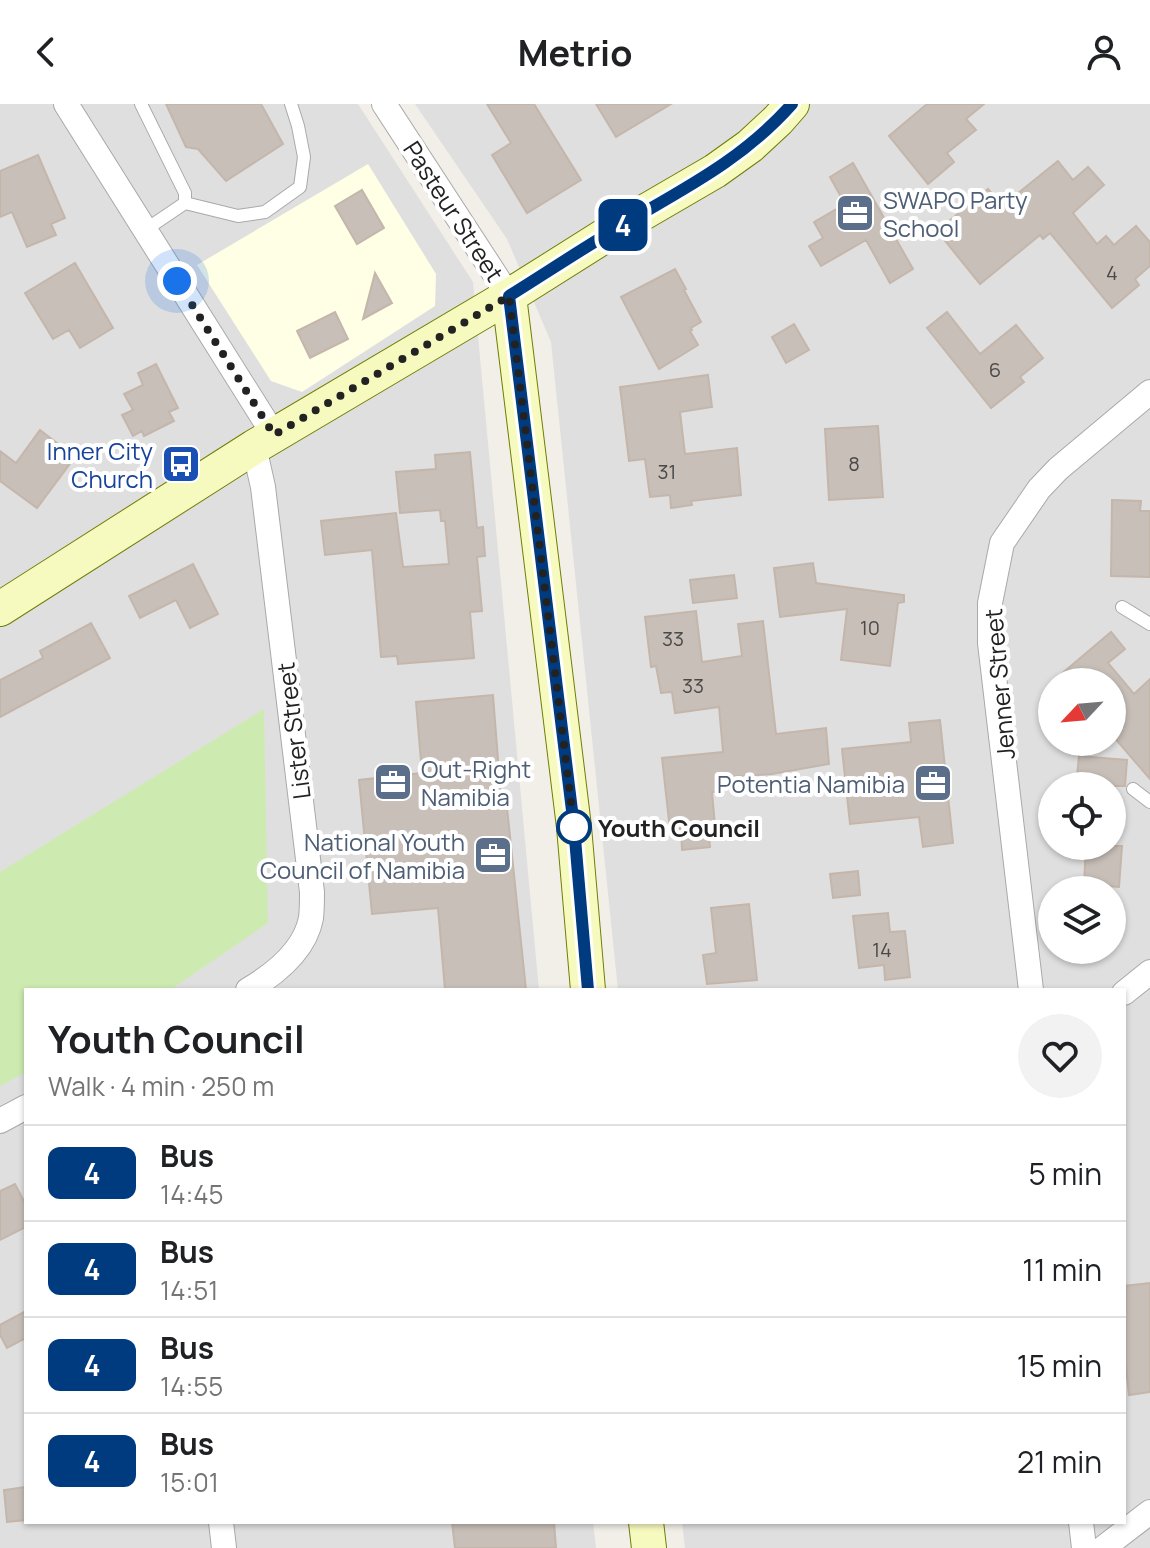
<!DOCTYPE html>
<meta charset="utf-8">
<style>
body{margin:0;font-family:Manrope,sans-serif;background:#f2f2f2;color:#202124;height:100vh;display:flex;flex-direction:column;font-size:30px;white-space:nowrap}
*{box-sizing:border-box;margin:0}
p{font-size:26px;color:#757577}
.icon{flex:none;width:44px;height:44px;fill:none;stroke:currentColor;stroke-width:2;stroke-linecap:round;stroke-linejoin:round}
.map{position:relative;flex:1;overflow:hidden}
.side{position:absolute;left:24px;top:884px;width:1102px;height:536px;display:flex;flex-direction:column;background:#fff;border-radius:0px;box-shadow:0 2px 6px #0004}
.side>*{flex:none}
.badge{padding:0 16px;border-radius:12px;font-size:28px;line-height:52px}
.needle{width:52px;rotate:244deg}
.tools{position:absolute;left:1038px;top:564px;display:grid;gap:16px}
.tools a{display:grid;place-items:center;width:88px;height:88px;border-radius:50%;background:#fff;box-shadow:0 2px 6px #0004;font-size:40px}
.you{position:absolute;width:40px;height:40px;margin:-20px;border:6px solid #fff;border-radius:50%;background:#1a73e8;box-shadow:0 0 0 12px #1a73e833}
.map>.badge{position:absolute;translate:-50% -50%;box-shadow:0 0 0 4px #fff}
.round{display:grid;place-items:center;flex:none;width:84px;height:84px;border-radius:42px;background:#f2f2f2}
.head{display:flex;align-items:center;justify-content:space-between;height:136px;padding:0 24px}
h1{font-size:38px;font-weight:700;line-height:60px}
ul{padding:0;list-style:none}
li{display:flex;align-items:center;gap:24px;height:96px;padding:0 24px;border-top:2px solid #e0e0e0}
li div{flex:1}
li b{display:block;font-size:30px}
li em{font-style:normal}
li .badge{min-width:88px;font-weight:700;text-align:center}
header{display:flex;justify-content:space-between;align-items:center;height:104px;padding:0 24px;background:#fff;font-size:36px;font-weight:700}
.map>svg:first-child{display:block}
.residential{fill:#e0dfdf;fill-rule:evenodd}
.education{fill:#ffffe5}
.grass{fill:#cdebb0}
.building{fill:#c7bfb8;stroke:#c4b6ab;stroke-width:2}
.lines{fill:none;stroke-linecap:round;stroke-linejoin:round}
.lane-casing{stroke:#a9a9a9;stroke-width:14}
.street-casing{stroke:#a9a9a9;stroke-width:26}
.secondary-casing{stroke:#707d05;stroke-width:36}
.lane{stroke:#fff;stroke-width:12}
.street{stroke:#fff;stroke-width:24}
.secondary{stroke:#f7fabf;stroke-width:34}
.line-casing{stroke:#fff;stroke-width:18}
.line{stroke:#003b80;stroke-width:12}
.walk{stroke:#222;stroke-width:8;stroke-dasharray:0 14.4}
.stop-dot{fill:#fff;stroke:#003b80;stroke-width:4}
.labels{text-anchor:middle;dominant-baseline:central;stroke-width:8;stroke-linejoin:round;paint-order:stroke}
.number-label{font-size:20px;fill:#4b4948}
.service-label{font-size:24px;fill:#4e5e75;stroke:#fff;text-anchor:start}
.street-label{font-size:24px;fill:#222;stroke:#fff}
.transit-label{font-size:24px;fill:#164399;stroke:#fff;text-anchor:end}
.stop-label{font-size:24px;font-weight:bold;fill:#222;stroke:#fff;text-anchor:start}
</style>
<header><svg class="icon" aria-label="back" viewBox="0 0 24 24"><path d="M15 5l-7 7 7 7"/></svg>Metrio<svg class="icon" aria-label="person" viewBox="0 0 24 24"><circle cx="12" cy="8" r="4"/><path d="M4 21q1-7 8-7t8 7"/></svg></header>
<div class="map">
<svg width="1150" height="1444" viewBox="0 0 1150 1444">
<rect width="100%" height="100%" fill="#f2efe9"/>
<!-- residential -->
<path class="residential" d="M0 0H358L473 178 539 886H26V1418H593L596 1444H0Z
M415 0H1150V1444H685L682 1418H1124V886H618L551 238 507 135ZM1052 578H1112V638H1052ZM1052 682H1112V742H1052ZM1052 786H1112V846H1052Z"/>
<!-- education -->
<path class="education" d="M368 60 436 170 435 202 302 288 271 277 197 161Z"/>
<!-- grass -->
<path class="grass" d="M264 605 268 819 170 886H26V968L0 982V768Z"/>
<!-- building -->
<path class="building" d="M166 0H261L283 40 226 77 198 45 186 43Z
M487 0H534L581 76 527 109 492 51 511 39Z
M596 0H671L616 33Z
M927 0H984L966 15 976 26 947 49 954 58 928 80 889 32Z
M38 51 65 114 51 120 56 131 27 143 12 108 0 113V67Z
M1058 57 1073 76 1088 63 1104 81 1073 109 1097 140 1106 132 1114 141 1136 122 1150 138V162L1135 175 1139 181 1112 204 1050 129 1043 135 1040 131 980 180 937 127 988 85 1002 102Z
M853 59 913 165 890 179 866 136 821 162 809 142 823 134 814 118 845 100 830 73Z
M362 86 384 124 357 140 335 102Z
M75 159 113 224 80 244 69 226 53 235 25 189Z
M675 165 686 185 684 186 701 218 691 224 692 226 690 227 698 241 659 265 621 193Z
M375 169 392 199 363 215Z
M335 208 348 235 310 254 297 227Z
M947 208 980 250 1016 221 1043 254 1020 273 1024 278 991 304 927 224Z
M794 220 809 246 786 259 772 233Z
M156 260 178 304 169 308 174 317 144 332 142 327 133 332 122 311 133 306 124 290 143 281 138 269Z
M708 271 712 303 680 308 685 350 737 344 741 391 691 397 692 401 671 404 670 391 650 393 645 355 629 357 620 283Z
M878 322 883 393 829 396 825 325Z
M40 326 75 353 37 404 0 377V347L16 359Z
M470 348 477 424 483 423 485 452 477 453 482 507 470 508 474 554 398 560 397 552 381 553 372 446 325 451 321 417 396 409 403 463 449 460 445 417H441L440 406 400 409 396 368 436 365 435 351Z
M1112 396 1141 397 1140 407H1150V473L1111 472Z
M813 459 816 479 904 491V498L898 499 890 562 841 556 847 505 780 513 774 464Z
M193 460 218 510 190 524 176 496 140 514 129 492Z
M734 471 737 494 693 499 690 476Z
M696 507 702 558 742 552 738 520 763 517 776 630 826 624 829 660 772 670 718 674 720 688H712L715 722H708L710 743 682 746 681 725 670 726 662 654 723 648 719 603 675 609 672 588 661 589 656 562 651 563 645 513Z
M91 519 110 554 0 613V576L43 554 40 547Z
M1111 528 1125 545 1108 559 1134 590 1150 575V675L1112 631V578H1052Z
M493 591 501 694H506L526 886H445L438 804 372 810 359 676 422 669 416 598Z
M940 616 953 739 923 743 919 713 850 720 842 645 911 638 909 619Z
M1079 652 1127 656 1125 682H1076Z
M1086 742H1122L1119 783 1084 780Z
M858 767 860 791 833 794 830 770Z
M749 800 757 876 707 880 703 851 716 849 711 804Z
M888 809 890 828 905 827 910 873 885 876 884 861 859 864 853 812Z
M15 1080 26 1101V1123L0 1136V1087Z
M1150 1179V1288L1129 1291 1124 1244V1182Z
M26 1207V1234L7 1244 0 1231V1221Z
M26 1383V1416L7 1418 4 1386Z
M452 1418H554L556 1444H455Z"/>
<g class="lines">
<defs>
<path id="lane" d="M141 0 185 89V99L145 126
M185 99 238 112 265 108 300 83 304 53 298 22 291 0
M1122 503 1150 520
M1133 685 1150 698"/>
<path id="street" d="M66 0 274 331
M384 0 509 192
M248 886C275 870 305 847 311 814 312 806 312 796 312 788L263 383 254 343
M1031 886 990 539V499L1002 439 1039 385 1058 365 1150 288
M1124 889 1150 868
M0 1017 26 1003
M221 1418 224 1444
M1081 1418 1084 1444
M1103 1444 1150 1408"/>
<path id="secondary" d="M509 192 574 723 588 886
M0 505 254 343 509 192 617 124 715 67 750 42 778 16 792 0
M646 1418 649 1444"/>
</defs>
<!-- lane casing -->
<use href="#lane" class="lane-casing"/>
<!-- street casing -->
<use href="#street" class="street-casing"/>
<!-- secondary casing -->
<use href="#secondary" class="secondary-casing"/>
<!-- lane -->
<use href="#lane" class="lane"/>
<!-- street -->
<use href="#street" class="street"/>
<!-- secondary -->
<use href="#secondary" class="secondary"/>
</g>
<g class="lines">
<defs>
<path id="line" d="M588 886 574 723 509 192C549 167 588 141 629 117 689 82 744 54 792 0"/>
</defs>
<!-- line casing -->
<use href="#line" class="line-casing"/>
<!-- line -->
<use href="#line" class="line"/>
<!-- walk -->
<path class="walk" d="M177 177 274 331 509 192 574 723"/>
</g>
<!-- icons -->
<defs>
<symbol id="office-square" viewBox="-11 -11 22 22"><rect x="-9" y="-9" width="18" height="18" rx="4" fill="#5c6f8a" stroke="#fff"/><path d="M-6-3h4V-5.5h4V-3h4V5H-6ZM-1-4.5V-3h2v-1.5ZM-6 0V1H6V0Z" fill="#fff"/></symbol>
<symbol id="bus-square" viewBox="-11 -11 22 22"><rect x="-9" y="-9" width="18" height="18" rx="4" fill="#1a4fb4" stroke="#fff"/><path d="M-5-6H5V4H4V6H2V4H-2V6H-4V4H-5ZM-3.5-4V0h7V-4ZM-3.5 1.2v1.5H-2V1.2ZM2 1.2v1.5H3.5V1.2Z" fill="#fff"/></symbol>
</defs>
<g fill-rule="evenodd">
<use href="#office-square" x="833" y="87" width="44" height="44"/>
<use href="#bus-square" x="159" y="338" width="44" height="44"/>
<use href="#office-square" x="371" y="656" width="44" height="44"/>
<use href="#office-square" x="911" y="657" width="44" height="44"/>
<use href="#office-square" x="471" y="729" width="44" height="44"/>
</g>
<!-- markers -->
<circle class="stop-dot" cx="574" cy="723" r="16"/>
<g class="labels">
<!-- number labels -->
<g class="number-label">
<text x="1112" y="168">4</text>
<text x="995" y="265">6</text>
<text x="854" y="359">8</text>
<text x="667" y="367">31</text>
<text x="870" y="523">10</text>
<text x="673" y="534">33</text>
<text x="693" y="581">33</text>
<text x="882" y="845">14</text>
</g>
<!-- service labels -->
<g class="service-label">
<text x="883" y="95">SWAPO Party<tspan x="883" dy="28">School</tspan></text>
<text x="421" y="664">Out-Right<tspan x="421" dy="28">Namibia</tspan></text>
<text x="905" y="679" text-anchor="end">Potentia Namibia</text>
<text x="465" y="737" text-anchor="end">National Youth<tspan x="465" dy="28">Council of Namibia</tspan></text>
</g>
<!-- street labels -->
<g class="street-label">
<text transform="translate(454 107) rotate(57)">Pasteur Street</text>
<text transform="translate(999 580) rotate(-95)">Jenner Street</text>
<text transform="translate(293 627) rotate(-97)">Lister Street</text>
</g>
<!-- transit labels -->
<g class="transit-label">
<text x="153" y="346">Inner City<tspan x="153" dy="28">Church</tspan></text>
</g>
<!-- stop labels -->
<g class="stop-label">
<text x="598" y="723">Youth Council</text>
</g>
</g>
</svg>
<div class="tools">
<a><svg class="needle" viewBox="-14 -14 28 28"><path d="M0-13l5 13h-10z" fill="#e53935"/><path d="M0 13l5-13h-10z" fill="#757577"/></svg></a>
<a><svg class="icon" aria-label="locate" viewBox="0 0 24 24"><circle cx="12" cy="12" r="6"/><path d="M12 2v4M12 18v4M2 12h4M18 12h4"/></svg></a>
<a><svg class="icon" aria-label="layers" viewBox="0 0 24 24"><path d="M12 4l9 5-9 5-9-5zM3 14l9 5 9-5"/></svg></a>
</div>
<div class="you" style="left:177px;top:177px"></div>
<b class="badge" style="left:623px;top:121px;background:#003b80;color:#fff">4</b>
<section class="side">
<div class="head"><div><h1>Youth Council</h1><p>Walk · 4 min · 250 m</p></div><a class="round"><svg class="icon" aria-label="heart" viewBox="0 0 24 24"><path d="M12 20l-8-8c-3-5 5-10 8-4 3-6 11-1 8 4z"/></svg></a></div>
<ul>
<li><span class="badge" style="background:#003b80;color:#fff">4</span><div><b>Bus</b><p>14:45</p></div><em>5 min</em></li>
<li><span class="badge" style="background:#003b80;color:#fff">4</span><div><b>Bus</b><p>14:51</p></div><em>11 min</em></li>
<li><span class="badge" style="background:#003b80;color:#fff">4</span><div><b>Bus</b><p>14:55</p></div><em>15 min</em></li>
<li><span class="badge" style="background:#003b80;color:#fff">4</span><div><b>Bus</b><p>15:01</p></div><em>21 min</em></li>
</ul>
</section>
</div>
